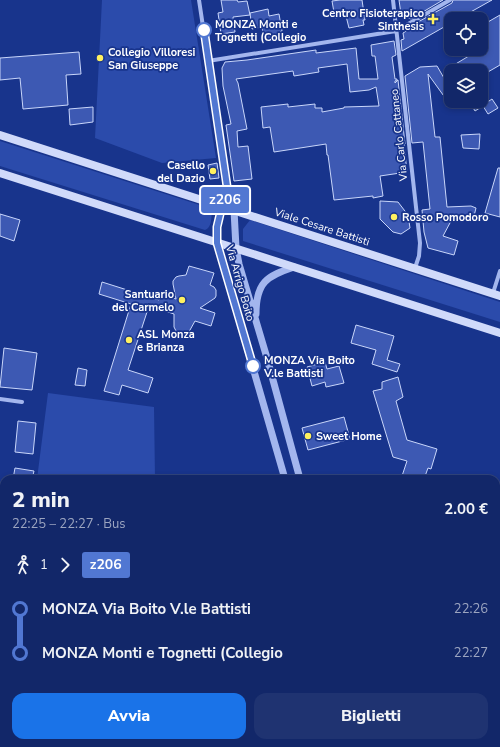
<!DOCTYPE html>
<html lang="it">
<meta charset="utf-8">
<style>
body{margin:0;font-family:"Nunito Sans",sans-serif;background:#1f3371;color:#f1f3f6;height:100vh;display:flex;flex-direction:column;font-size:15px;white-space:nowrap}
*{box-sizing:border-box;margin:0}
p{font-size:13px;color:#9ca5c0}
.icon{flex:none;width:22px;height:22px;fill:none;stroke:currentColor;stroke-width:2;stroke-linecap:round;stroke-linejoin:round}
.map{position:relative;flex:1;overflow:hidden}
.panel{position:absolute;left:0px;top:475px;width:500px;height:272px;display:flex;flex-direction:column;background:#122769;border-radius:12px 12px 0 0;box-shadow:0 2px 6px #0003,0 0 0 1px #31447d}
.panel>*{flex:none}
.badge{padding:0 8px;border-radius:3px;font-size:14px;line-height:26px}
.tools{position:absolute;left:444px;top:12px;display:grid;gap:8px}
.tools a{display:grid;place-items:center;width:44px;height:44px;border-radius:8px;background:#122769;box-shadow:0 2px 6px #0003,0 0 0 1px #31447d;font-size:20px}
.map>.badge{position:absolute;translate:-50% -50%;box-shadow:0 0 0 2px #fff}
.legs{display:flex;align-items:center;gap:6px;height:44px;padding:0 12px;font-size:13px}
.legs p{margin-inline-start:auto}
.overview{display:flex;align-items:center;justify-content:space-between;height:68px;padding:0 12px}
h1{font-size:22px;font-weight:800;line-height:30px}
.cta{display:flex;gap:8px;margin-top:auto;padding:8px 12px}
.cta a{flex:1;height:46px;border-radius:12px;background:#1a73e8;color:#fff;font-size:16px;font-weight:800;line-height:46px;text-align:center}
.cta a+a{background:#1f3371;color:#f1f3f6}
ul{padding:0 12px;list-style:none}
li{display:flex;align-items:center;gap:14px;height:44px;font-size:15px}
li i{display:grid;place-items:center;width:6px;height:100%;margin:0 5px;background:currentColor}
li i::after{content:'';width:10px;height:10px;margin:-5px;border:3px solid;border-radius:50%;background:#122769}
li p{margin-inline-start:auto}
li:first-child i{background:linear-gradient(#0000 50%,currentColor 0)}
li:last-child i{background:linear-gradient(currentColor 50%,#0000 0)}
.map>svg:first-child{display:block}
.green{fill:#2b4bab}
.building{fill:#3d59b3;stroke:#c9d6fa}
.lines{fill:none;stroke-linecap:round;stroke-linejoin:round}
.minor{stroke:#a3b6ee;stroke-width:4}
.tertiary{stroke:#a3b6ee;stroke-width:7}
.secondary{stroke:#d0dafa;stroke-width:8}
.line-1-casing{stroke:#fff;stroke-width:9}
.line-1{stroke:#5177d2;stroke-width:6}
.poi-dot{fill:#fff160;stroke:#18348c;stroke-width:1.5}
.stop-1-dot{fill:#fff;stroke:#5177d2;stroke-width:2}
.labels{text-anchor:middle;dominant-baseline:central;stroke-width:3.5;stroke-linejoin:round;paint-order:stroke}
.poi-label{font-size:11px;font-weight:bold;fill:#fff;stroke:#18348c;text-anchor:start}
.stop-label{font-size:11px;font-weight:bold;fill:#fff;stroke:#18348c;text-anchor:start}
.street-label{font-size:11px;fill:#fff;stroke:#18348c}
</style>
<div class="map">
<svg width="500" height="747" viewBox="0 0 500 747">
<rect width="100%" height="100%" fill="#18348c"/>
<!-- green -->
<path class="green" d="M102 0H191L216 158 162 163 95 138Z
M0 141 206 207 212 212C211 219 212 227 205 230L0 166Z
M250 220 500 302V322L243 241V229Z
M48 393 154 407 155 479H37Z"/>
<!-- building -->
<path class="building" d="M221 0H237L238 2 247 1 250 15 233 17 235 32 221 34 218 13 223 12Z
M340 0H362L365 20H363L364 25 349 28 346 16 335 18 332 1Z
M399 0H443L411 19 401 14Z
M453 0H492L467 14 470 19H451V23L402 51 401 40 404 39 403 33 420 23 418 22 452 3Z
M268 9 269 16 279 14 282 31 280 32 281 37 264 40 262 27 252 29 250 13Z
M500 15V65L481 76V71H444L487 45 481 34V26Z
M394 41 396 55 392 57 395 79H397V80L395 81V83L398 80 405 144H404L407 172 380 176 383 196 373 198V196L334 200 328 155H327L326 144 274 152 270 127 263 128 261 107 288 104V107L315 104V108H322V112L344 108V107L379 106 376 87 369 90 350 92 347 64 318 68 319 72 294 76 293 71 236 79 238 83 247 129 237 131 238 147 248 146 252 179 234 181 226 125 231 124 223 86 222 68 225 62 247 60 316 50V53L356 48 359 79H378L375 56H372L371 45Z
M79 52 81 74 66 75 68 105 23 109 20 78 0 80V58Z
M437 66 451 90V97L446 99 428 74 435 137H440L447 207 471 206 476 208 473 220 451 221 443 236 458 241 454 255 428 248 424 232 422 210 430 209 423 142 412 143 405 76 420 67Z
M492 99 498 108 488 114 483 106 475 111 469 101H489Z
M93 107V122L70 125 69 109Z
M480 134 479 149 463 148 461 135Z
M217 163 219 178 210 179 208 165Z
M498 168H500V217L485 213Z
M380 201 398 202 408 215 410 228 401 234 393 232 380 219Z
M0 214 20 220 14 241 0 236Z
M189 266 214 273 210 285 214 287 216 290V296L215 298 200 308 215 313 211 326 195 321 190 330 188 333 185 334H180L177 333 174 327V314L153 307 152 310 148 309 128 370 153 378 148 393 122 385 119 395 104 391 131 304 99 294 102 282 159 300 161 294 176 299 173 284V281L176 277 179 276 186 275Z
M356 325 394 336 387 360 400 364 397 372 372 364 376 350 351 343Z
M4 348 37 353 32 390 0 387Z
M325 362 327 369 339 366 344 383 326 387 325 382 312 386 307 367Z
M78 368 87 370 85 386 75 385Z
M398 377 403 397 396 401 407 440 437 449 431 469 428 468 424 479H401L407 461 393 457 373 391 382 389V382Z
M344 417 350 439 308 450 302 428Z
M18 421 36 423 33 454 15 452Z
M15 468 34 471 32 479H13Z"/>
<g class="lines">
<!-- minor -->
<path class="minor" d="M199 0 228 193
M393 0 420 243 419 256 415 268
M208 61 396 31 450 0
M493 293 500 271
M0 399 22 402
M0 582 4 583
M496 720 500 721
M50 743V747"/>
<!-- tertiary -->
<path class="tertiary" d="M228 193 222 206 217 227V243L285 479
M228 193 234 210 236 248 239 264 267 358 300 479
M256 314C256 282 267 276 294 267
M359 743 360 747
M373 743 374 747"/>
<!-- secondary -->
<path class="secondary" d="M0 135 500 296
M0 173 500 333"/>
</g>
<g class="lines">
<defs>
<path id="line-1" d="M204 30 228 193 222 206 217 227V243L253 366"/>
</defs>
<!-- line-1 casing -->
<use href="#line-1" class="line-1-casing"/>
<!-- line-1 -->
<use href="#line-1" class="line-1"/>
</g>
<!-- markers -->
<g class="poi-dot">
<path d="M431 13h4v4h4v4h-4v4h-4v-4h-4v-4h4z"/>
<circle cx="100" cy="58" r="4"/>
<circle cx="213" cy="171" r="4"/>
<circle cx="394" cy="217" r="4"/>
<circle cx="182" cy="300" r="4"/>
<circle cx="129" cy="340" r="4"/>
<circle cx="308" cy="436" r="4"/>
</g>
<g class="stop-1-dot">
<circle cx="204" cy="30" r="7"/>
<circle cx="253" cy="366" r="7"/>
</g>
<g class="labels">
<!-- poi labels -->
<g class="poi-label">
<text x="424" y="13" text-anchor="end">Centro Fisioterapico<tspan x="424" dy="13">Sinthesis</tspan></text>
<text x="108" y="52">Collegio Villoresi<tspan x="108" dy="13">San Giuseppe</tspan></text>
<text x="205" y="165" text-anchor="end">Casello<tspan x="205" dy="13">del Dazio</tspan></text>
<text x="402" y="217">Rosso Pomodoro</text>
<text x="174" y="294" text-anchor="end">Santuario<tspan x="174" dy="13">del Carmelo</tspan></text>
<text x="137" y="334">ASL Monza<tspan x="137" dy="13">e Brianza</tspan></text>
<text x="316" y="436">Sweet Home</text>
</g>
<!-- stop labels -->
<g class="stop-label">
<text x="215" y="24">MONZA Monti e<tspan x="215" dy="13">Tognetti (Collegio</tspan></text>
<text x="264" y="360">MONZA Via Boito<tspan x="264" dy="13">V.le Battisti</tspan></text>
</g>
<!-- street labels -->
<g class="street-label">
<text transform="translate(399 135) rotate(-96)">Via Carlo Cattaneo</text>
<text transform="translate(322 227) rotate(18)">Viale Cesare Battisti</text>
<text transform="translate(240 283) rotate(74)">Via Arrigo Boito</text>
</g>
</g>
</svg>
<div class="tools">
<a><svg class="icon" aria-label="locate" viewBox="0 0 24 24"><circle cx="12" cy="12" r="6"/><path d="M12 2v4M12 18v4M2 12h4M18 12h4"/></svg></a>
<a><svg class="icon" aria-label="layers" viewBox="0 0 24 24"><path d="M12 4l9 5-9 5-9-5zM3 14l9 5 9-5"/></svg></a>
</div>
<b class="badge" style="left:225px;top:200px;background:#5177d2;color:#fff">z206</b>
<section class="panel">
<div class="overview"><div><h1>2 min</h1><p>22:25 – 22:27 · Bus</p></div><b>2.00 €</b></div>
<div class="legs"><svg class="icon" aria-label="walk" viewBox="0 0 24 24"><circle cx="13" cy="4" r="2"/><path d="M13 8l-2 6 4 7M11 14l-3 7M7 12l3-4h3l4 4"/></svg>1<svg class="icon" aria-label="forward" viewBox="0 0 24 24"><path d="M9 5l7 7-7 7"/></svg><b class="badge" style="background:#5177d2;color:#fff">z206</b></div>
<ul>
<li><i style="color:#5177d2"></i><b>MONZA Via Boito V.le Battisti</b><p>22:26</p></li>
<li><i style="color:#5177d2"></i><b>MONZA Monti e Tognetti (Collegio</b><p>22:27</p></li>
</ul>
<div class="cta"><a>Avvia</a><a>Biglietti</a></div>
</section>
</div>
